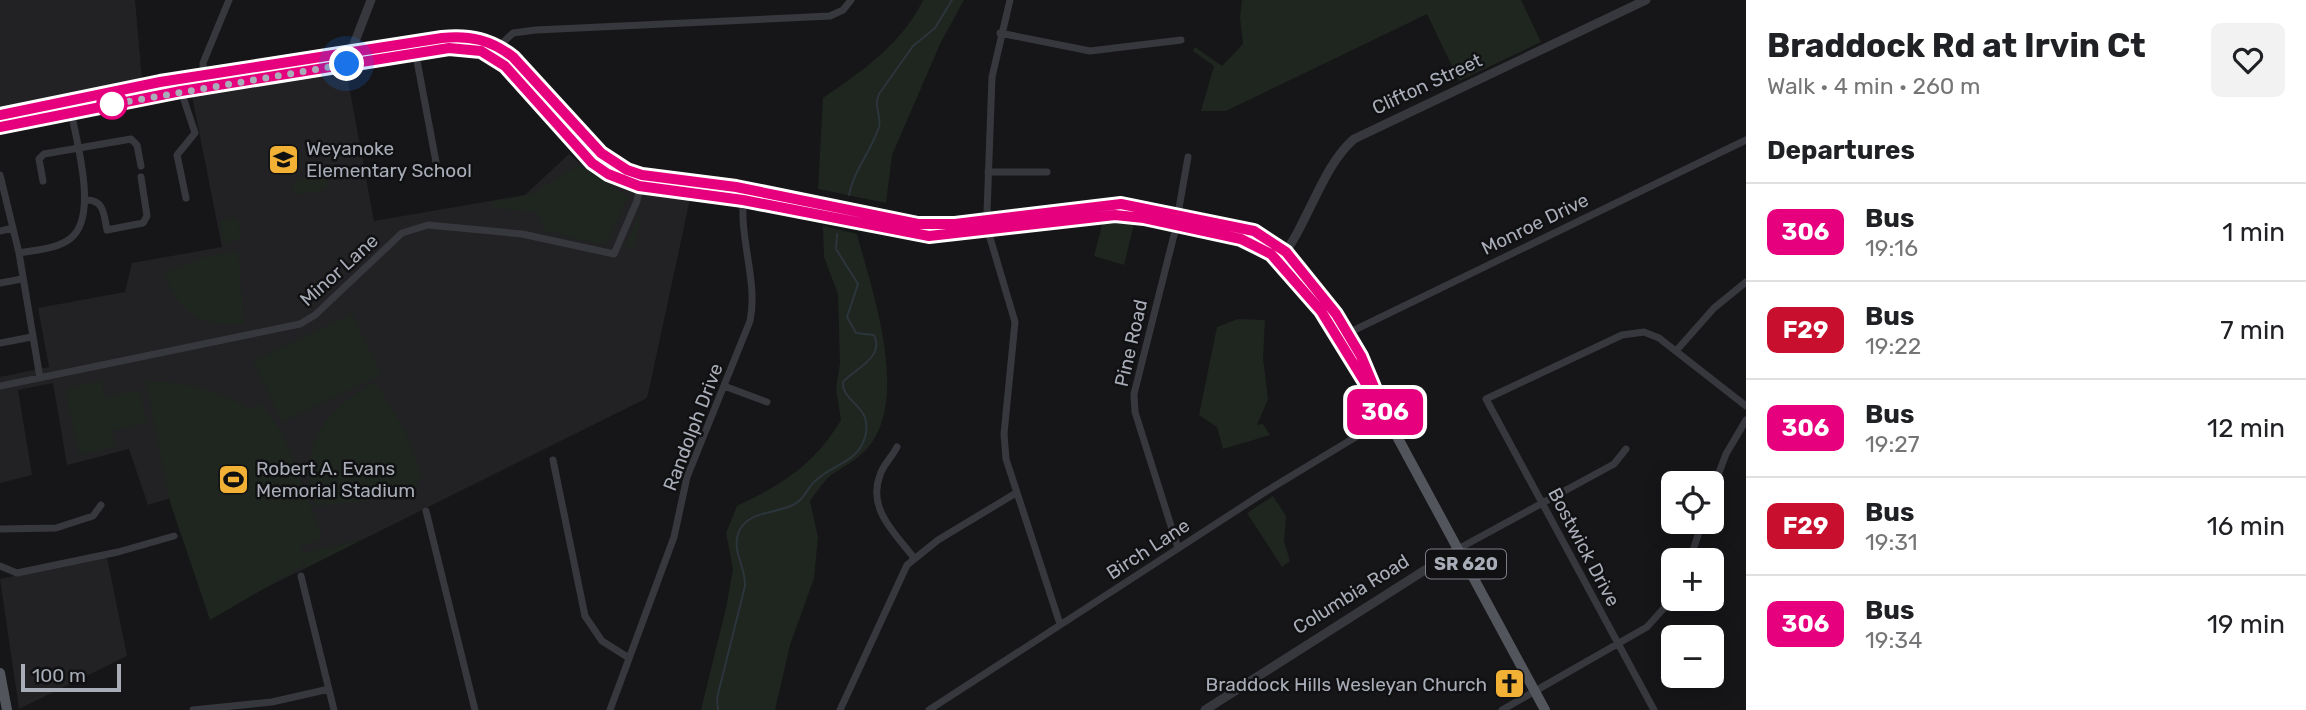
<!DOCTYPE html>
<meta charset="utf-8">
<style>
body{margin:0;font-family:Rubik,sans-serif;background:#f2f2f2;color:#202124;height:100vh;display:flex;flex-direction:column;font-size:26px;white-space:nowrap}
*{box-sizing:border-box;margin:0}
p{font-size:23px;color:#757577}
.icon{flex:none;width:38px;height:38px;fill:none;stroke:currentColor;stroke-width:2;stroke-linecap:round;stroke-linejoin:round}
.map{position:relative;flex:1;overflow:hidden}
.panel{display:flex;flex-direction:column;background:#fff;width:560px}
.panel>*{flex:none}
.badge{padding:0 14px;border-radius:10px;font-size:24px;line-height:46px}
.buttons{position:absolute;left:1661px;top:471px;display:grid;gap:14px}
.buttons a{display:grid;place-items:center;width:63px;height:63px;border-radius:10px;background:#fff;box-shadow:0 4px 18px #0003;font-size:35px}
.scale{position:absolute;left:21px;bottom:18px;width:100px;box-sizing:border-box;padding-left:7px;border:4px solid #a8adb8;border-top:0;font-size:19px;line-height:24px;white-space:nowrap;color:#a8adb8;-webkit-text-stroke:5px #111113;paint-order:stroke}
.you{position:absolute;width:35px;height:35px;margin:-18px;border:5px solid #fff;border-radius:50%;background:#1a73e8;box-shadow:0 0 0 10px #1a73e833}
.map>.badge{position:absolute;translate:-50% -50%;box-shadow:0 0 0 4px #fff}
h2{padding:0 21px;font-size:26px;line-height:63px}
.round{display:grid;place-items:center;flex:none;width:74px;height:74px;border-radius:10px;background:#f2f2f2}
.head{display:flex;align-items:center;justify-content:space-between;height:119px;padding:0 21px}
h1{font-size:33px;font-weight:700;line-height:52px}
ul{padding:0;list-style:none}
li{display:flex;align-items:center;gap:21px;height:98px;padding:0 21px;border-top:2px solid #e0e0e0}
li div{flex:1}
li b{display:block;font-size:26px}
li em{font-style:normal}
li .badge{min-width:77px;font-weight:700;text-align:center}
main{display:flex;flex:1;min-height:0}
.map>svg:first-child{display:block}
.built{fill:#222225}
.green{fill:#1e261f}
.lines{fill:none;stroke-linecap:round;stroke-linejoin:round}
.stream{stroke:#2c353c;stroke-width:2}
.minor{stroke:#37383d;stroke-width:7}
.tertiary{stroke:#37383d;stroke-width:9}
.primary{stroke:#53555c;stroke-width:10}
.line-casing{stroke:#fff;stroke-width:16}
.line{stroke:#e6007e;stroke-width:10}
.walk{stroke:#a8adb8;stroke-width:7;stroke-dasharray:0 12.6}
.stop-dot{fill:#fff;stroke:#e6007e;stroke-width:3.5}
.labels{text-anchor:middle;dominant-baseline:central;stroke-width:5;stroke-linejoin:round;paint-order:stroke}
.shield{fill:#111113;stroke:#7b7e86;stroke-width:2}
.shield-label{font-size:18px;font-weight:bold;fill:#a8adb8}
.street-label{font-size:19px;fill:#a8adb8;stroke:#111113}
.poi-label{font-size:19px;fill:#a8adb8;stroke:#111113;text-anchor:start}
</style>
<main>
<div class="map">
<svg width="1746" height="710" viewBox="0 0 1746 710">
<rect width="100%" height="100%" fill="#161618"/>
<!-- built -->
<path class="built" d="M0 0H135L142 80 0 108Z
M346 70 374 221 525 195 569 154 594 175 616 186 690 199 650 385 647 398 362 540 302 554 306 568 210 615 174 497 148 505 129 449 67 465 53 383 18 390 32 475 0 483V377L49 367 38 308 125 292 132 263 222 247 192 96Z
M107 557 127 656 19 709 0 579Z"/>
<!-- green -->
<path class="green" d="M923 0H964L941 42 892 155 886 203 818 189 823 98C861 72 903 43 923 0Z
M1242 0H1521L1541 42 1459 81 1427 14 1226 111H1201L1214 66 1193 51 1195 47 1222 66 1243 44 1240 18Z
M579 165 628 197 607 242 601 244 559 235V232L546 233 537 212 492 208V202L532 194Z
M326 174 328 187 324 190 294 195 292 187 298 179Z
M641 211 634 247H626V245Z
M238 218 241 240 223 243 220 224 223 220Z
M1103 222 1134 224 1124 265 1094 256Z
M823 226 857 234C872 291 912 402 865 451 855 461 841 468 830 476 822 483 816 493 810 501L818 537 814 578 790 645 775 710H701L726 608 733 569 726 533 737 506C783 484 815 464 841 420L836 389 840 363 838 294 824 257Z
M238 251 244 324C203 327 177 315 165 273L208 256Z
M352 314 381 375 282 422 253 361Z
M1238 319 1265 320 1263 358 1268 399 1257 425 1263 424 1270 435 1223 449 1217 427 1199 415 1217 327Z
M101 381 105 397 140 390 147 423 112 431 115 447 79 455 65 389Z
M146 382C179 380 223 391 250 410L260 402 283 434 323 538 301 547V553L362 540 306 568 303 561V566L210 620 170 502Z
M375 382 405 430 421 474 416 487 365 501 315 506C297 446 324 410 375 382Z
M1273 496 1286 516 1284 541 1290 561 1282 567 1247 513Z"/>
<g class="lines">
<!-- stream -->
<path class="stream" d="M849 195C854 169 871 152 879 127 882 116 873 107 879 94L913 46 935 28 952 0
M718 710 717 698 745 586C746 568 732 551 738 534 745 511 775 514 793 505 804 500 806 490 814 482 830 465 858 463 865 437 874 405 841 403 843 382 854 369 885 358 874 335L856 333 847 317 858 284 836 249 837 234"/>
<!-- minor -->
<path class="minor" d="M1010 0 992 77 987 213 988 231 1015 322 1004 434 1006 459 1060 624
M1000 33 1090 51 1181 40
M415 50 436 162
M495 50 513 33 536 30 830 16 843 10 851 0
M204 87 203 63 229 0
M181 91 195 133 177 155 186 198
M988 172H1047
M0 175 19 253 40 378
M43 181 39 159 44 154 131 139 137 145 141 166
M87 200C104 200 104 215 107 230L143 223 147 216 141 177
M0 231 13 228
M19 253C35 250 58 249 71 238 100 215 74 133 69 101
M0 283 22 279
M1338 338 1746 140
M0 343 32 337
M1676 351 1714 308 1746 282
M0 386 300 324 315 315 402 233 428 225 522 234 614 254 637 201 642 175
M724 386 767 402
M897 447C892 457 883 465 880 475 867 509 895 533 914 558
M553 460 585 616 602 641 629 658
M1712 491 1726 454 1746 420
M426 511 475 710
M0 529 56 528 93 516 101 505
M1178 548 1135 412 1134 394 1175 231 1188 157
M1458 549 1614 464 1626 449
M1690 560 1702 522
M0 566 17 573 118 552 174 536
M301 576 334 710
M193 710 272 702 329 689
M610 710 674 537 687 477 750 321C759 279 736 234 745 188
M840 710 907 565 938 540 1016 493
M929 710 1265 492 1387 418
M1502 710 1647 627 1673 598
M1654 710 1486 399 1622 335 1644 332 1659 338 1746 406"/>
<!-- tertiary -->
<path class="tertiary" d="M349 57 371 0
M1279 261C1308 225 1322 166 1354 139L1646 0
M1205 710 1458 549"/>
<!-- primary -->
<path class="primary" d="M0 115 160 82 442 38H478L504 50 601 153 627 170 642 175 736 187 918 224H955L1121 204 1239 227 1265 237 1286 252 1305 273 1348 333 1387 418 1545 710
M0 127 181 91 449 48C472 47 487 52 505 66 546 109 581 168 639 186L742 199 929 236 1115 215 1144 218 1241 239 1263 248 1279 261 1321 311 1374 398
M0 673 7 710"/>
</g>
<g class="lines">
<defs>
<path id="line" d="M0 115 160 82 442 38C470 35 491 40 513 57L601 153 627 170 642 175 736 187 918 224H955L1121 204 1254 231 1286 252 1336 314 1361 356 1387 418 1321 311 1271 254 1241 239 1144 218 1115 215 929 236 743 200 639 186 608 174 592 163 505 66 481 51 449 48 181 91 0 127"/>
</defs>
<!-- line casing -->
<use href="#line" class="line-casing"/>
<!-- line -->
<use href="#line" class="line"/>
<!-- walk -->
<path class="walk" d="M112 104 102 106 347 64"/>
</g>
<!-- icons -->
<defs>
<symbol id="school-square" viewBox="-11 -11 22 22"><rect x="-9" y="-9" width="18" height="18" rx="4" fill="#f2b134" stroke="#111113"/><path d="M0-5L7-2L0 1L-7-2ZM-4 1L0 2.5L4 1V4Q0 6-4 4Z" fill="#111"/></symbol>
<symbol id="stadium-square" viewBox="-11 -11 22 22"><rect x="-9" y="-9" width="18" height="18" rx="4" fill="#f2b134" stroke="#111113"/><path d="M0-5a6.5 5 0 1 0 0 10a6.5 5 0 1 0 0-10ZM-3.5-1.8h7v3.6h-7Z" fill="#111"/></symbol>
<symbol id="church-square" viewBox="-11 -11 22 22"><rect x="-9" y="-9" width="18" height="18" rx="4" fill="#f2b134" stroke="#111113"/><path d="M-1.2-6h2.4v3.5h3.3v2.4h-3.3V6h-2.4V-.1h-3.3v-2.4h3.3Z" fill="#111"/></symbol>
</defs>
<g fill-rule="evenodd">
<use href="#school-square" x="266" y="142" width="35" height="35"/>
<use href="#stadium-square" x="216" y="462" width="35" height="35"/>
<use href="#church-square" x="1492" y="666" width="35" height="35"/>
</g>
<!-- markers -->
<circle class="stop-dot" cx="112" cy="104" r="14"/>
<g class="labels">
<!-- shield labels -->
<rect class="shield" x="1426" y="549.5" width="80" height="29" rx="5"/>
<g class="shield-label">
<text x="1466" y="564">SR 620</text>
</g>
<!-- street labels -->
<g class="street-label">
<text transform="translate(1427 84) rotate(-25)">Clifton Street</text>
<text transform="translate(1535 224) rotate(-26)">Monroe Drive</text>
<text transform="translate(339 270) rotate(-42)">Minor Lane</text>
<text transform="translate(1131 343) rotate(-77)">Pine Road</text>
<text transform="translate(693 427) rotate(-69)">Randolph Drive</text>
<text transform="translate(1584 547) rotate(62)">Bostwick Drive</text>
<text transform="translate(1148 549) rotate(-33)">Birch Lane</text>
<text transform="translate(1351 594) rotate(-32)">Columbia Road</text>
</g>
<!-- poi labels -->
<g class="poi-label">
<text x="306" y="148">Weyanoke<tspan x="306" dy="22">Elementary School</tspan></text>
<text x="256" y="468">Robert A. Evans<tspan x="256" dy="22">Memorial Stadium</tspan></text>
<text x="1487" y="684" text-anchor="end">Braddock Hills Wesleyan Church</text>
</g>
</g>
</svg>
<div class="buttons">
<a><svg class="icon" aria-label="locate" viewBox="0 0 24 24"><circle cx="12" cy="12" r="6"/><path d="M12 2v4M12 18v4M2 12h4M18 12h4"/></svg></a>
<a>+</a>
<a>−</a>
</div>
<div class="scale">100 m</div>
<div class="you" style="left:347px;top:64px"></div>
<b class="badge" style="left:1385px;top:412px;background:#e6007e;color:#fff">306</b>
</div>
<section class="panel">
<div class="head"><div><h1>Braddock Rd at Irvin Ct</h1><p>Walk · 4 min · 260 m</p></div><a class="round"><svg class="icon" aria-label="heart" viewBox="0 0 24 24"><path d="M12 20l-8-8c-3-5 5-10 8-4 3-6 11-1 8 4z"/></svg></a></div>
<h2>Departures</h2>
<ul>
<li><span class="badge" style="background:#e6007e;color:#fff">306</span><div><b>Bus</b><p>19:16</p></div><em>1 min</em></li>
<li><span class="badge" style="background:#c8102e;color:#fff">F29</span><div><b>Bus</b><p>19:22</p></div><em>7 min</em></li>
<li><span class="badge" style="background:#e6007e;color:#fff">306</span><div><b>Bus</b><p>19:27</p></div><em>12 min</em></li>
<li><span class="badge" style="background:#c8102e;color:#fff">F29</span><div><b>Bus</b><p>19:31</p></div><em>16 min</em></li>
<li><span class="badge" style="background:#e6007e;color:#fff">306</span><div><b>Bus</b><p>19:34</p></div><em>19 min</em></li>
</ul>
</section>
</main>
